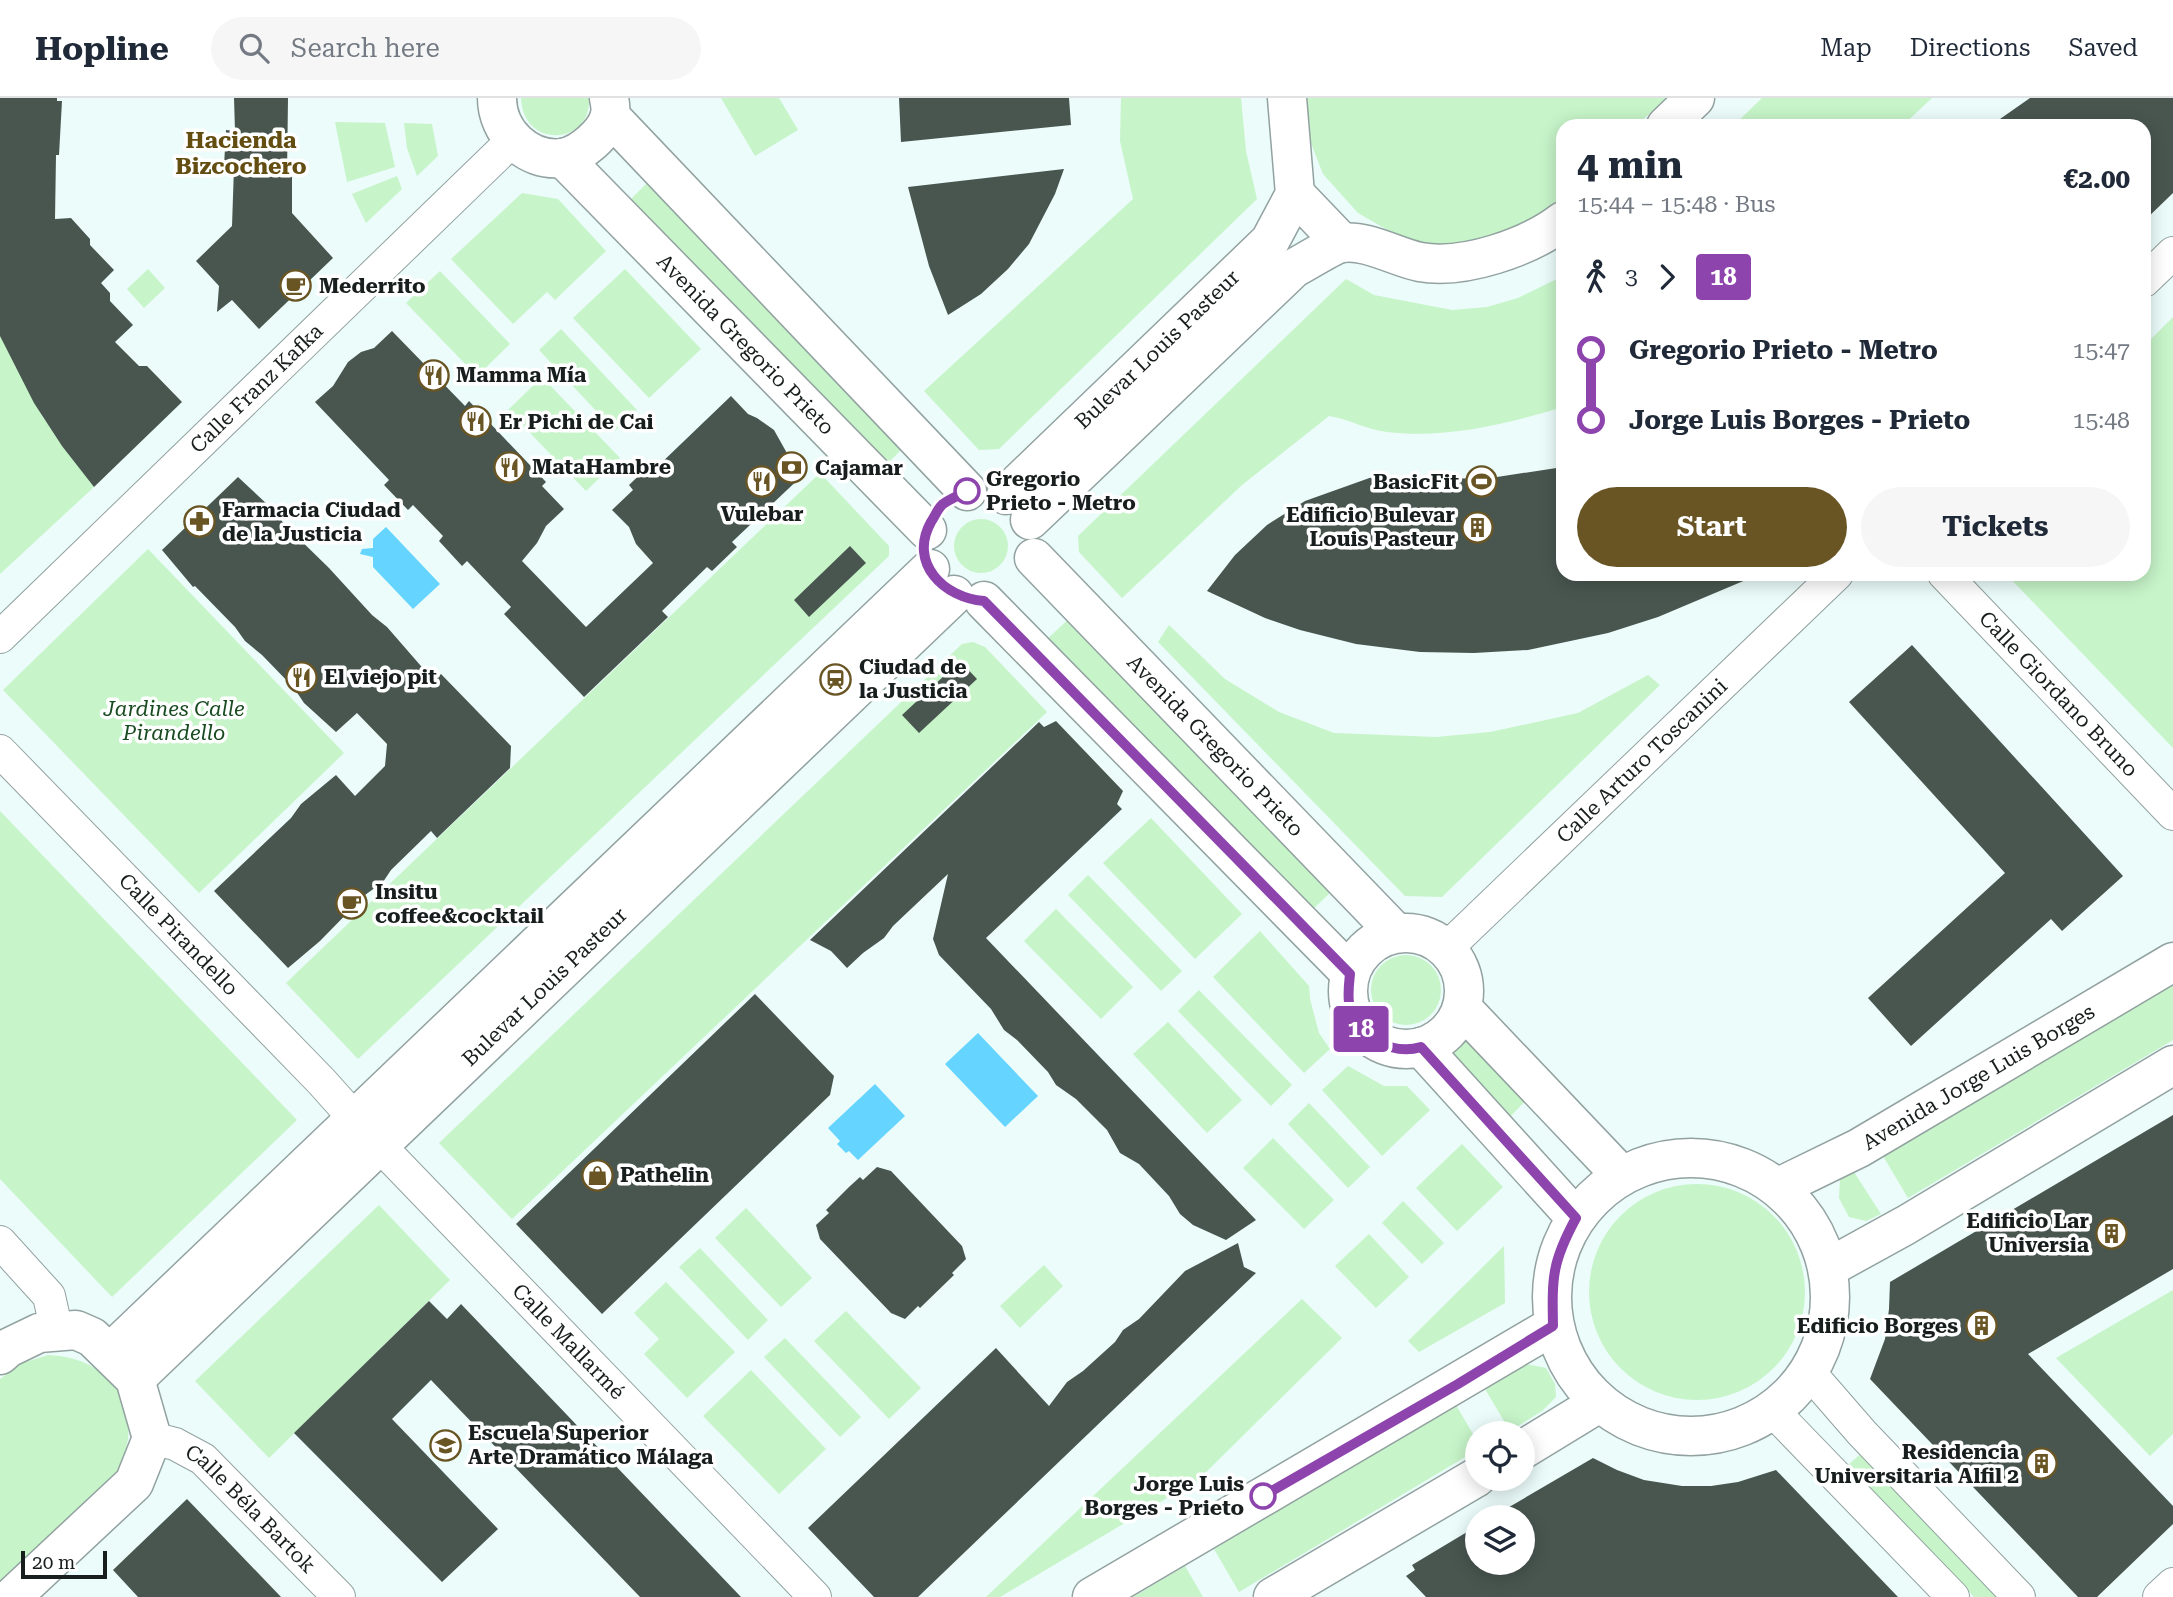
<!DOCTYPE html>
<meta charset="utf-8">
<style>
body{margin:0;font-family:"Roboto Serif",serif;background:#f6f6f7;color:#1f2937;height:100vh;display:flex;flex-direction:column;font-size:26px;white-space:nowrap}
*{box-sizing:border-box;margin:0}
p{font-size:23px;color:#747a83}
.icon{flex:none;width:38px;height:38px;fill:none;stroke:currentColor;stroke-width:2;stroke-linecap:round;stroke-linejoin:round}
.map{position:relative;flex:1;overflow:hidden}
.drawer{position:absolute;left:1556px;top:21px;width:595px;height:462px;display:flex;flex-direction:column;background:#fff;border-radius:21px;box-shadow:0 4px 18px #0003}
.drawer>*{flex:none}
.badge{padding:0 14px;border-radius:5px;font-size:24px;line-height:46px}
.buttons{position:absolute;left:1465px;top:1323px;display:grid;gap:14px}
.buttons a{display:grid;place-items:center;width:70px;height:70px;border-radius:50%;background:#fff;box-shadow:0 4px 18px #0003;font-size:35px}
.scale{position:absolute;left:21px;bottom:18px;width:86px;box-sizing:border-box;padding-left:7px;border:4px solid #181e1d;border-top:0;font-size:19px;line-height:24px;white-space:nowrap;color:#181e1d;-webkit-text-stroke:5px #fff;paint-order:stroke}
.map>.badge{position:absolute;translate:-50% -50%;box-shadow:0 0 0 4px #fff}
.legs{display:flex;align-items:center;gap:10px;height:77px;padding:0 21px;font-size:23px}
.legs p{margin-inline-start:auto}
.overview{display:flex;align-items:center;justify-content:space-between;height:119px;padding:0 21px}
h1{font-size:38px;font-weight:700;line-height:52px}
.action{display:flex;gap:14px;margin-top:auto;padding:14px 21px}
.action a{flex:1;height:80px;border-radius:42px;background:#695524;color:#fff;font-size:28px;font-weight:700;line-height:80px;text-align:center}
.action a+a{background:#f6f6f7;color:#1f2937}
ul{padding:0 21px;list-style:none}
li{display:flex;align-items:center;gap:24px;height:70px;font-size:26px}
li i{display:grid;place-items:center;width:10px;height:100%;margin:0 9px;background:currentColor}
li i::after{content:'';width:18px;height:18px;margin:-9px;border:5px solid;border-radius:50%;background:#fff}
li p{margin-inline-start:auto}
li:first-child i{background:linear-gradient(#0000 50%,currentColor 0)}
li:last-child i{background:linear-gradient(currentColor 50%,#0000 0)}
header{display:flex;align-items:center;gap:42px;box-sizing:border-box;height:98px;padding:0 35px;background:#fff;border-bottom:2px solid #e0e1e3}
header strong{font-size:33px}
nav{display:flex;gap:38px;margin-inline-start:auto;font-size:24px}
.search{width:490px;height:63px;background:#f6f6f7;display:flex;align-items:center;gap:18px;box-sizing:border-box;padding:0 24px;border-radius:38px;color:#747a83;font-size:26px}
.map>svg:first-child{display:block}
.green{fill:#c7f4c9}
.water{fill:#65d5ff}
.building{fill:#495650}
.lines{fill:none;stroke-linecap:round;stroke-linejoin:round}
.minor-casing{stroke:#92a2a0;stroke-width:34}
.tertiary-casing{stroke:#92a2a0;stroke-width:41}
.secondary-casing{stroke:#92a2a0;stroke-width:41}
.minor{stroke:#fff;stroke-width:32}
.tertiary{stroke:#fff;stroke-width:38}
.secondary{stroke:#fff;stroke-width:38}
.line-1-casing{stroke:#fff;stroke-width:16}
.line-1{stroke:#8e44ad;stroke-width:10}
.stop-1-dot{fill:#fff;stroke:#8e44ad;stroke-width:3.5}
.labels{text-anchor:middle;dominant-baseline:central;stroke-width:7;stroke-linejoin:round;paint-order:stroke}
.poi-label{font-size:21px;font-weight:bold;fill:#181e1d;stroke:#fff;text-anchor:start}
.street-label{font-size:21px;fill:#181e1d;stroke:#fff}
.stop-label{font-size:21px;font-weight:bold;fill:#181e1d;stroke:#fff;text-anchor:start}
.park-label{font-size:21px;font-style:italic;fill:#194b20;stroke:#fff}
.neighbourhood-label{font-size:23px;font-weight:bold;fill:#634d11;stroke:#fff}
</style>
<header>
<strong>Hopline</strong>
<div class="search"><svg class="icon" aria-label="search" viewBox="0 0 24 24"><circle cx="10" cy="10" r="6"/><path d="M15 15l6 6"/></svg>Search here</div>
<nav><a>Map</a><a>Directions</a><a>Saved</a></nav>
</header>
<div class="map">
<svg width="2173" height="1499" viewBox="0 0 2173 1499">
<rect width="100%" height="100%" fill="#ebfcfa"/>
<!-- green -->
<path class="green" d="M521 0H589C592 47 523 52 521 0Z
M721 0H779L798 32 755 58Z
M1121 0H1241L1246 53 1257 101 999 351 979 352 924 293 1133 101 1120 43Z
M1302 0H1666L1636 28H1563V98L1530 130 1456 151 1405 142 1358 115 1323 76 1303 25Z
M1762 0H1932L1902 28H1733Z
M335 24 385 25 395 69 347 84Z
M404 25 432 26 438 58 417 78 407 50Z
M397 78 402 91 366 125 352 96Z
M651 81 906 347 882 371 628 104Z
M522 95 558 101 606 153 555 202 547 194 513 226 451 161Z
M148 171 165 190 144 210 127 191Z
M625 171 701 251 649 300 573 220Z
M440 173 510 246 477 278 406 205Z
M1563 178V309C1506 326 1446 341 1387 334 1367 332 1349 321 1329 318L1242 387 1122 500 1079 454 1078 438 1346 181 1374 197 1452 212 1487 209 1518 200Z
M2173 219V650L2006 476H2144V248Z
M0 227 29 252 15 268 24 278 42 318 94 389 0 476Z
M561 231 637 312 615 333 539 252Z
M542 279 620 360 586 393 508 312Z
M820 375 889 448V458L358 961 286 885Z
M954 448a27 27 0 1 1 54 0a27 27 0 1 1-54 0Z
M148 451 344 655 199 795 3 592Z
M1072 518 1333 792 1309 815 1046 542Z
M1169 527 1225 581 1279 614 1334 635 1436 639 1490 634 1578 615 1648 577 1660 587 1442 799 1405 798 1158 544Z
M973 544 985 549 1047 614 512 1121 439 1045 962 546Z
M0 713 297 1022 112 1199 0 1081Z
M1151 720 1242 816 1195 861 1103 765Z
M1088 777 1182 873 1161 893 1068 797Z
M1056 811 1133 889 1101 921 1024 843Z
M1260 833 1309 888 1310 901 1319 935 1330 951 1304 975 1213 879Z
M1371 892a35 35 0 1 1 70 0a35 35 0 1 1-70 0Z
M2173 884V942L1908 1100 1883 1058Z
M1199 892 1292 987 1271 1008 1178 913Z
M1168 924 1242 1002 1207 1035 1133 956Z
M1469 942 1530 998 1507 1022 1453 958C1455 948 1459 944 1469 942Z
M1348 968 1384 988H1407L1430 1012 1382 1058 1322 992Z
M1309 1005 1370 1069 1348 1090 1288 1026Z
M1273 1040 1334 1102 1304 1131 1243 1070Z
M1462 1046 1503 1089 1457 1133 1416 1090Z
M1854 1074 1881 1116 1866 1123 1849 1119 1839 1100 1840 1081Z
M1589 1194a108 108 0 1 1 216 0a108 108 0 1 1-216 0Z
M1403 1103 1444 1145 1422 1166 1382 1125Z
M379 1107 450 1182 269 1360 195 1283Z
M746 1110 812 1180 781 1209 715 1140Z
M1369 1136 1409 1179 1376 1210 1335 1168Z
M1504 1148 1505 1205 1419 1254 1408 1243Z
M700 1150 768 1222 748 1242 679 1169Z
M1044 1167 1063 1188 1020 1230 1000 1208Z
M666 1184 735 1254 687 1300 644 1256 659 1241 634 1215Z
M2173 1192V1336L2150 1358 2056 1260Z
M1302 1201 1342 1240 1199 1381 1000 1499H986Z
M846 1213 921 1290 889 1321 814 1243Z
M785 1240 861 1319 840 1339 764 1259Z
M48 1257C118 1259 150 1323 113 1380L0 1489V1281L22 1265Z
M1526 1266 1546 1270 1555 1286 1556 1299 1542 1313 1510 1333 1485 1291Z
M751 1272 826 1351 779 1396 703 1318Z
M1456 1307 1477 1343V1352L1239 1494 1214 1451Z
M1864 1353 2003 1499H1974L1848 1367Z
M1185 1468 1203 1499H1133Z"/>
<!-- water -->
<path class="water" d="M386 429 440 486 413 511 373 469V459L360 456 362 451 373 450V441Z
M978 935 1038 998 1005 1029 945 966Z
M875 986 905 1018 858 1062 849 1053 846 1055 837 1046 840 1043 828 1030Z"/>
<!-- building -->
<path class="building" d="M0 0H57V3H62L59 57H56L55 121 71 120 90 141V147L114 172 101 185 110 195V203L133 227 115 244 139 268H147L182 304 94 389 62 348 34 305 0 238Z
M234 0H288L287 77H292V115L333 160 259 231 232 202 217 214 219 188 196 163 232 128 234 69 224 68 226 32 235 33Z
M899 0H1069L1071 27 901 44Z
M2030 0H2173V95L2144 123V28H1990Z
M1064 71 1055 96 1029 146 1008 171 981 196 948 217 929 168 908 89Z
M392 233 465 308 469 303 546 384 542 388 564 411 546 428 537 445 522 463 586 529 653 465 636 446 629 429 612 412 633 392 629 387 654 363 658 368 731 298 748 316 757 320 774 332 788 357 805 375 732 444 737 449 712 473 707 469 662 513 668 519 584 599 504 516 511 509 467 463 462 468 439 443 443 438 413 407 408 412 384 387 389 382 315 304 333 288 348 264 361 254 374 250Z
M1563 369V476H1760L1658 519 1608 535 1528 552 1474 555 1420 554 1356 546 1300 532 1265 520 1207 493 1235 457 1267 427 1305 403 1375 378 1484 381Z
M238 379 268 407 287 429 329 470 372 517 387 529 434 583 441 576 511 648 510 670 437 740 431 733 391 772 383 784 365 797 320 843 288 870 214 793 291 720 301 706 336 677 355 698 385 668 387 646 357 615 336 634 304 605 294 590 262 557 245 543 235 529 195 488 193 489 162 452Z
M850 448 866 465 809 519 794 502Z
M1912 547 2123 778 2062 833 2051 821 1911 948 1868 900 2005 775 1849 604Z
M960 563 977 581 919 635 902 617Z
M1056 623 1123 693 1117 706 1122 711 986 840 1256 1122 1226 1142 1193 1127 1180 1116 1169 1098 1139 1066 1120 1055 1107 1032 1076 1001 1056 987 1048 974 1017 942 1004 932 991 911 939 857 933 841 948 776 893 828 884 840 863 855 847 870 831 853 810 842 1039 624 1044 629Z
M755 896 834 978 830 997 602 1216 516 1126Z
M2173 1017V1171L2028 1256 2173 1408V1426L2097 1499H2078L1870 1281 1885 1241 1889 1211 1890 1184Z
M877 1069 891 1073 962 1148 966 1161 952 1175 954 1177 920 1210 918 1208 905 1221 891 1215 820 1141 816 1127 829 1115 826 1112 849 1089 860 1079 863 1082Z
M1238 1145 1244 1169 1256 1175 918 1499H874L808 1430 996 1250 1049 1308 1067 1284 1083 1273 1115 1244 1123 1232 1139 1221 1185 1173Z
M429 1203 447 1221 461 1206 741 1499H640L431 1282 392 1321 498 1431 442 1484 294 1335Z
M1593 1360 1617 1372 1644 1382 1682 1388H1711L1738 1384 1776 1372 1898 1499H1426L1406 1478 1415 1472 1412 1467 1477 1428V1465H1522V1419H1492Z
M187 1401 281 1499H138L113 1472Z"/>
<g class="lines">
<defs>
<g id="minor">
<path d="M2144 183 2173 155"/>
<path id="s1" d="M1944 476 2173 716"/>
<path id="s2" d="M0 539 513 42"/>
<path id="s3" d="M0 653 322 984 355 1021"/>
<path id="s4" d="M1447 850 1837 476"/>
<path id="s5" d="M379 1047 815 1499"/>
<path d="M0 1144 49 1198 57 1234"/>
<path d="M1809 1274 1862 1335 2019 1499"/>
<path d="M1772 1312 1953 1499"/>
<path id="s6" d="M152 1340 175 1346 203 1361 339 1499"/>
<path d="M2159 1499 2173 1486"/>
</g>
<g id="tertiary">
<path d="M497 0C497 34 527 64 562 60 581 57 606 35 610 17 611 12 610 5 609 0"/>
<path d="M610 18 967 393"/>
<path d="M1666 28 1695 0"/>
<path id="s7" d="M563 60 927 432"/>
<path d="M1295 96 1342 145"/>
<path id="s8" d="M1006 397 1270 143 1295 96 1287 0"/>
<path d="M1030 422 1294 170C1305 165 1331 147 1342 145 1366 141 1398 160 1420 164 1464 172 1529 149 1563 123"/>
<path id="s9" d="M1034 460 1396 835"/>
<path d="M984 503 1350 875"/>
<circle cx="1406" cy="893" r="58"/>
<path d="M1463 911 1621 1077"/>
<path d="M1421 949 1576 1120"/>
<path d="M110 1255 930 471"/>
<path d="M0 1257 8 1250 39 1235 76 1232 92 1239 135 1281 152 1340 134 1385 12 1499"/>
<path id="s10" d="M135 1281 954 497"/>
</g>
<g id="secondary">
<circle cx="1691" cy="1199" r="139"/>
<path id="s11" d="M1779 1089 1859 1050 2173 864"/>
<path d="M1828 1170 1906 1127 2173 967"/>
<path d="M1522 1352 1599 1305"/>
<path d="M1092 1499 1553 1228"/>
<path d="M1273 1499 1477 1379"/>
</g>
</defs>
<!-- minor casing -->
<use href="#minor" class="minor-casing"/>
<!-- tertiary casing -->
<use href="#tertiary" class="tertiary-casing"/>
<!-- secondary casing -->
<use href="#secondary" class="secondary-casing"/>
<!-- minor -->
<use href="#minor" class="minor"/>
<!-- tertiary -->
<use href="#tertiary" class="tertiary"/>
<!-- secondary -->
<use href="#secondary" class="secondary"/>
</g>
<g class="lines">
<defs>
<path id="line-1" d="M967 393C960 397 950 401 943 406 938 410 935 418 931 424 908 465 944 500 984 503L1350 876C1349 886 1347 900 1350 909 1358 938 1392 958 1421 949L1576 1120C1552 1164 1552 1179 1553 1228L1458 1286 1263 1398"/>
</defs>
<!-- line-1 casing -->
<use href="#line-1" class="line-1-casing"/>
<!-- line-1 -->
<use href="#line-1" class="line-1"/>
</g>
<!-- icons -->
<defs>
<symbol id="cafe-ring" viewBox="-11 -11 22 22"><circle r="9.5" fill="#fff" stroke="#695524" stroke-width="1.5"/><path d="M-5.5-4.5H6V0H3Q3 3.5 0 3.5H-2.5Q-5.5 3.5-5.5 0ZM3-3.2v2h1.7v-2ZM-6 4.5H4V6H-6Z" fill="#695524"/></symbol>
<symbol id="restaurant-ring" viewBox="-11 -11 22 22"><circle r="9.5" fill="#fff" stroke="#695524" stroke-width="1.5"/><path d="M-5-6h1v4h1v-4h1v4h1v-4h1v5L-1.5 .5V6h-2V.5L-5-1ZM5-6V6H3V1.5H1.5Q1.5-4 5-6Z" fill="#695524"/></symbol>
<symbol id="bank-ring" viewBox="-11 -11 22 22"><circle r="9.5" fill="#fff" stroke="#695524" stroke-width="1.5"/><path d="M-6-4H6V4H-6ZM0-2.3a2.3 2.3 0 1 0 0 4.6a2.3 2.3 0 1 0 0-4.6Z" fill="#695524"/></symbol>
<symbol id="stadium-ring" viewBox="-11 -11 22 22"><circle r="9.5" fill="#fff" stroke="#695524" stroke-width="1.5"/><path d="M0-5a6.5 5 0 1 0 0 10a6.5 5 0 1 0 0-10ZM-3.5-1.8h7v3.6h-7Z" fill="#695524"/></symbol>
<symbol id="pharmacy-ring" viewBox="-11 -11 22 22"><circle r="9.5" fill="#fff" stroke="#695524" stroke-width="1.5"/><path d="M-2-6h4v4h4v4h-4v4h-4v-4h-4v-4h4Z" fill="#695524"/></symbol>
<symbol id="building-ring" viewBox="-11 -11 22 22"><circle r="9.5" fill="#fff" stroke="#695524" stroke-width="1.5"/><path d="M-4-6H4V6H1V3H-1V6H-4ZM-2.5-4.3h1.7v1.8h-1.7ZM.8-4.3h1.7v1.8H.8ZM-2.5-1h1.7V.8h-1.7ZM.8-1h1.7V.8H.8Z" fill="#695524"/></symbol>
<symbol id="station-ring" viewBox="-11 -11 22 22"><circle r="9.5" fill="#fff" stroke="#695524" stroke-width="1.5"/><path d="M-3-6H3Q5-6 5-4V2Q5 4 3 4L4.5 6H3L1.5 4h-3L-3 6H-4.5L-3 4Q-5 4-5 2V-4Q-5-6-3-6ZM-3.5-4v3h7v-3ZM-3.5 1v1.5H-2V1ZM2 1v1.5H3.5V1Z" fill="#695524"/></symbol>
<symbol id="shop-ring" viewBox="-11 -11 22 22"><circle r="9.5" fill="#fff" stroke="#695524" stroke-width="1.5"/><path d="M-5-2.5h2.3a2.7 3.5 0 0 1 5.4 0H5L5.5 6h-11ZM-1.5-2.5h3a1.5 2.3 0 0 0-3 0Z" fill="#695524"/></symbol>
<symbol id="university-ring" viewBox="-11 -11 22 22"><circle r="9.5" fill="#fff" stroke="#695524" stroke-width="1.5"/><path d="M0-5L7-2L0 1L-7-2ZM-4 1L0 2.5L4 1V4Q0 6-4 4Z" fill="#695524"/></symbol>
</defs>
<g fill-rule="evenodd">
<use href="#cafe-ring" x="278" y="170" width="35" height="35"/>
<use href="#restaurant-ring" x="416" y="260" width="35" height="35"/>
<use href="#restaurant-ring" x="458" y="306" width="35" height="35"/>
<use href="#restaurant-ring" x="492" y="352" width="35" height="35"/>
<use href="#bank-ring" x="774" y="352" width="35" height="35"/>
<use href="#restaurant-ring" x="744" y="366" width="35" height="35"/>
<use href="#stadium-ring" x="1464" y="366" width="35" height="35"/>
<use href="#pharmacy-ring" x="182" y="406" width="35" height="35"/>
<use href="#building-ring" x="1460" y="412" width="35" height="35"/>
<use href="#restaurant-ring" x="284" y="562" width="35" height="35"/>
<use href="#station-ring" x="818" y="564" width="35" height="35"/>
<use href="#cafe-ring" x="334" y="788" width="35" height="35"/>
<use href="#shop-ring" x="580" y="1060" width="35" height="35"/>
<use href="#building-ring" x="2094" y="1118" width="35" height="35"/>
<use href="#building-ring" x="1964" y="1210" width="35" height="35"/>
<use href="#university-ring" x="428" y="1330" width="35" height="35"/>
<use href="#building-ring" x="2024" y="1348" width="35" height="35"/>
</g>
<!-- markers -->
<g class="stop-1-dot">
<circle cx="967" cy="393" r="12"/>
<circle cx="1263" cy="1398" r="12"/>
</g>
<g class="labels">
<!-- poi labels -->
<g class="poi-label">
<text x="319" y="188">Mederrito</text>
<text x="456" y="277">Mamma Mía</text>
<text x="499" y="324">Er Pichi de Cai</text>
<text x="532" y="369">MataHambre</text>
<text x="815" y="370">Cajamar</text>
<text x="1459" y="384" text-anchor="end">BasicFit</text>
<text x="222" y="412">Farmacia Ciudad<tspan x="222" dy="24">de la Justicia</tspan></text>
<text x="762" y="416" text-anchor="middle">Vulebar</text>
<text x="1455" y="417" text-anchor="end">Edificio Bulevar<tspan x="1455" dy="24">Louis Pasteur</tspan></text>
<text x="859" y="569">Ciudad de<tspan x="859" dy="24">la Justicia</tspan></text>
<text x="324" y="579">El viejo pit</text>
<text x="375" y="794">Insitu<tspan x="375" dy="24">coffee&amp;cocktail</tspan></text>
<text x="620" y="1077">Pathelin</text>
<text x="2089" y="1123" text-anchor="end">Edificio Lar<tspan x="2089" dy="24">Universia</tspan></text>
<text x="1958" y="1228" text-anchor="end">Edificio Borges</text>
<text x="468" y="1335">Escuela Superior<tspan x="468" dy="24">Arte Dramático Málaga</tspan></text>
<text x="2019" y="1354" text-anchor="end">Residencia<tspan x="2019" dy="24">Universitaria Alfil 2</tspan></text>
</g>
<!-- street labels -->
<g class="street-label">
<text stroke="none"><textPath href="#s7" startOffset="261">Avenida Gregorio Prieto</textPath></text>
<text stroke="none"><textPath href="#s8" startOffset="210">Bulevar Louis Pasteur</textPath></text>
<text stroke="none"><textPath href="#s2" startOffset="357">Calle Franz Kafka</textPath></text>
<text stroke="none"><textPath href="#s1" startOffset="166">Calle Giordano Bruno</textPath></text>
<text stroke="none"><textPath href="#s9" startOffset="261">Avenida Gregorio Prieto</textPath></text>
<text stroke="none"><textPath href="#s4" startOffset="270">Calle Arturo Toscanini</textPath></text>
<text stroke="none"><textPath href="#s3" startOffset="256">Calle Pirandello</textPath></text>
<text stroke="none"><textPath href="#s10" startOffset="567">Bulevar Louis Pasteur</textPath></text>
<text stroke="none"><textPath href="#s11" startOffset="228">Avenida Jorge Luis Borges</textPath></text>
<text stroke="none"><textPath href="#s5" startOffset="273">Calle Mallarmé</textPath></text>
<text stroke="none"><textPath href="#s6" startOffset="124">Calle Béla Bartok</textPath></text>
</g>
<!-- stop labels -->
<g class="stop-label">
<text x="986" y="381">Gregorio<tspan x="986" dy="24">Prieto - Metro</tspan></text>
<text x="1244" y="1386" text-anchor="end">Jorge Luis<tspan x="1244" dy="24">Borges - Prieto</tspan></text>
</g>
<!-- park labels -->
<g class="park-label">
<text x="174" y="611">Jardines Calle<tspan x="174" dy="24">Pirandello</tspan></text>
</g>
<!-- neighbourhood labels -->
<g class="neighbourhood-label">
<text x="241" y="42">Hacienda<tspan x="241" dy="26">Bizcochero</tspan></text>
</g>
</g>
</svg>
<div class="buttons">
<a><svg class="icon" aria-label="locate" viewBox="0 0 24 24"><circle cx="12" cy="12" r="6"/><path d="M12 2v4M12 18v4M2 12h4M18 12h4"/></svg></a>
<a><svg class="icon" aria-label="layers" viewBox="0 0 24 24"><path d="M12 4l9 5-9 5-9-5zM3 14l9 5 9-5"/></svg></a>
</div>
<div class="scale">20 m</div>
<b class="badge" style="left:1361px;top:931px;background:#8e44ad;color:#fff">18</b>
<section class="drawer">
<div class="overview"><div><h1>4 min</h1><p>15:44 – 15:48 · Bus</p></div><b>€2.00</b></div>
<div class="legs"><svg class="icon" aria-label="walk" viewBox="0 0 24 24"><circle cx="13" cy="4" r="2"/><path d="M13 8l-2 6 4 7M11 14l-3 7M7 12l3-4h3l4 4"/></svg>3<svg class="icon" aria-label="forward" viewBox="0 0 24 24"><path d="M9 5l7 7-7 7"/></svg><b class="badge" style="background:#8e44ad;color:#fff">18</b></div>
<ul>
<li><i style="color:#8e44ad"></i><b>Gregorio Prieto - Metro</b><p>15:47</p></li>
<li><i style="color:#8e44ad"></i><b>Jorge Luis Borges - Prieto</b><p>15:48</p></li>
</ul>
<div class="action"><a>Start</a><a>Tickets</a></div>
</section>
</div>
